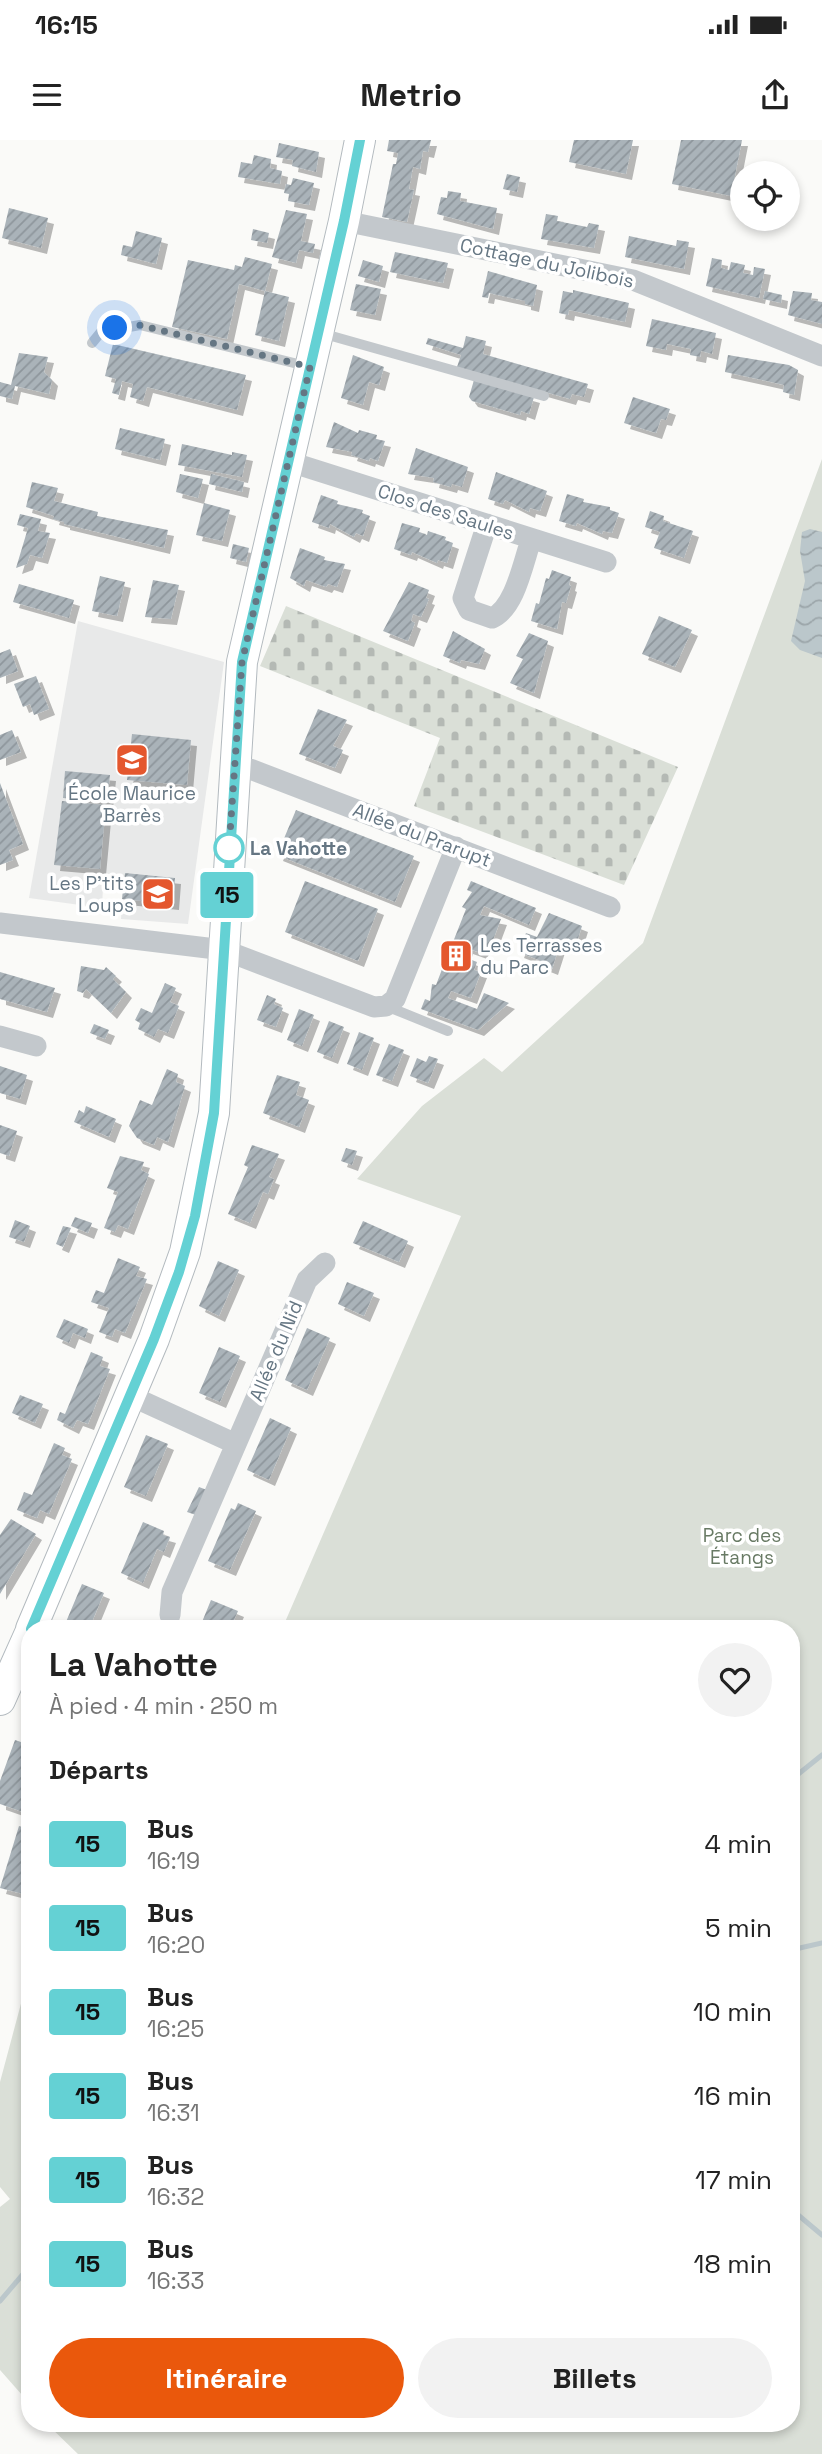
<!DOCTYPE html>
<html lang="fr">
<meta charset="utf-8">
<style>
body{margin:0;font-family:"Space Grotesk",sans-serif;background:#f2f2f2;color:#222;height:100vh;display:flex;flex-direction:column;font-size:26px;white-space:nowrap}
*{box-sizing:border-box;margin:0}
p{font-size:23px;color:#767676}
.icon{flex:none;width:38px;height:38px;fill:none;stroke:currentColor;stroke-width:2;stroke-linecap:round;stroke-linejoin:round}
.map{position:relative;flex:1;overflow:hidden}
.drawer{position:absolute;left:21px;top:1480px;width:779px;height:812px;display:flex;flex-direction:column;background:#fff;border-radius:28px;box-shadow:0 4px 10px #0003}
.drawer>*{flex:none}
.badge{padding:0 14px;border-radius:5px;font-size:24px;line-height:46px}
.tools{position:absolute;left:730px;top:21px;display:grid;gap:14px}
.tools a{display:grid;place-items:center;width:70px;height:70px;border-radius:50%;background:#fff;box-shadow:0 4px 10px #0003;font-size:35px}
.you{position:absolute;width:35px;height:35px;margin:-18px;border:5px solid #fff;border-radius:50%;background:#1a73e8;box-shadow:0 0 0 10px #1a73e833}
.map>.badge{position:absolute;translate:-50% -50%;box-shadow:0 0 0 4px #fff}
h2{padding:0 28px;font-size:26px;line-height:63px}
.round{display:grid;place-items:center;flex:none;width:74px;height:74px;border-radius:37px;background:#f2f2f2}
.summary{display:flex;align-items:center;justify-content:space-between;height:119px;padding:0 28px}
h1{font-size:33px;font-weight:700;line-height:52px}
.cta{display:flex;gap:14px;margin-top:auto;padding:14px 28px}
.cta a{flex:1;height:80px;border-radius:42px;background:#ea580c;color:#fff;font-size:28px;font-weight:700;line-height:80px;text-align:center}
.cta a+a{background:#f2f2f2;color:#222}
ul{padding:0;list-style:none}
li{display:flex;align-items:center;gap:21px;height:84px;padding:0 28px}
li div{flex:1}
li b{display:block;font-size:26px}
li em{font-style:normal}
li .badge{min-width:77px;font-weight:700;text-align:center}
.status{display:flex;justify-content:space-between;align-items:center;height:49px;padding:0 35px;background:#fff;direction:ltr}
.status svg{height:19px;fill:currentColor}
header{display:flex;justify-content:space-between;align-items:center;height:91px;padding:0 28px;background:#fff;font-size:32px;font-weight:700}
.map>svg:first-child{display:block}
.built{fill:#e8e9e9}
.green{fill:#dadfd7}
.cemetery{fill:url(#cemetery-stones)}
.water{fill:url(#water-waves)}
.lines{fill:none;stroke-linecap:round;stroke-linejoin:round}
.stream{stroke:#bbc7cb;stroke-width:5}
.building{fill:url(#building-hatch);filter:url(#shadow)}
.secondary-casing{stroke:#b3babf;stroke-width:32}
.service{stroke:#c3c8cc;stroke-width:10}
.minor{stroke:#c3c8cc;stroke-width:21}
.secondary{stroke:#fff;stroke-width:30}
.line-casing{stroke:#fff;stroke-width:16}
.line{stroke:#64d1d4;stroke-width:10}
.walk{stroke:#657683;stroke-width:7;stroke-dasharray:0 12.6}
.stop-dot{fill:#fff;stroke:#64d1d4;stroke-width:3.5}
.labels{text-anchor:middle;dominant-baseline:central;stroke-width:7;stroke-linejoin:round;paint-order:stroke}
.street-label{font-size:19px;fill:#657683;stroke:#fff}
.poi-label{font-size:19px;fill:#657683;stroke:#fff}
.stop-label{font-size:19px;font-weight:bold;fill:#657683;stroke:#fff;text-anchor:start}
.park-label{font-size:19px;fill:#687a64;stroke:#fff}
</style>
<div class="status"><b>16:15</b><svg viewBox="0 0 49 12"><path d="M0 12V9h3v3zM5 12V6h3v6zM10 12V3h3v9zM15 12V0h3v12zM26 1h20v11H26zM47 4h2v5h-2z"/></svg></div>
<header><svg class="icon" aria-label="menu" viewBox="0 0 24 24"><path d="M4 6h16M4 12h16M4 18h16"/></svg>Metrio<svg class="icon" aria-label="share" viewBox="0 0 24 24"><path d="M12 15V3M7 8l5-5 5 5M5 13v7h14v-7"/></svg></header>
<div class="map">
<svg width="822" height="2314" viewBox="0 0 822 2314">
<defs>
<pattern id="cemetery-stones" width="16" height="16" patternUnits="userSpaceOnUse" patternTransform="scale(1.75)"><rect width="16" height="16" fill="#dadfd7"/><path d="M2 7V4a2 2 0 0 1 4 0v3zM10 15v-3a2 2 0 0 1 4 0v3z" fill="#b4b9b4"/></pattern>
<pattern id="water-waves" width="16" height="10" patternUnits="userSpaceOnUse" patternTransform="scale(1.75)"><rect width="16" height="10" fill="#bbc7cb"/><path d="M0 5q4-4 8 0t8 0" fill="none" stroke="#9ca6aa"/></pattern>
<pattern id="building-hatch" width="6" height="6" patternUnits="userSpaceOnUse" patternTransform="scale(1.75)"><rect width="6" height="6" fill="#aab3b9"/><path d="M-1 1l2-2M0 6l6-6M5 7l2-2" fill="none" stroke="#8e969c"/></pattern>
<filter id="shadow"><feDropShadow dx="6" dy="6" stdDeviation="0" flood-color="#0004"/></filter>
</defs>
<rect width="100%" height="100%" fill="#fafaf8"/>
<!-- built -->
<path class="built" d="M78 481 224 522 188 784 121 779 123 748 103 746 102 768 29 758Z"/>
<!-- green -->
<path class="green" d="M822 319V2314H78L47 2284H791V1489H282L461 1076 357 1039 422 966 484 918 502 932 643 803Z
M30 1830V2264L0 2230V2067L10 2059 0 2047V1942Z"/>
<!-- cemetery -->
<path class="cemetery" d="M286 466 678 627 624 745 414 666 440 598 260 526Z"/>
<!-- water -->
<path class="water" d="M810 389 822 392V518L800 510 791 501 805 441 800 411 802 392Z"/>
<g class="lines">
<!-- stream -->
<path class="stream" d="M791 1640 822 1615
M791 1810 822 1803
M791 2069 822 2095
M0 2161 30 2126"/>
</g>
<!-- building -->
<path class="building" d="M389 0H431L428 12 423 11 420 29 413 27 409 49 414 50 407 82 382 77 393 24H396L398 13 387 11Z
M574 0H633L626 34 569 22Z
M681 0H742L731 56 672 44Z
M279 3 319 12 316 32 292 26 293 20 276 17Z
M254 15 271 19 270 28 282 31 280 44 238 37 241 22 252 24Z
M507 34 520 37 517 52 503 49Z
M293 38 314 43 309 65 288 61 289 54 284 53 286 44 291 45Z
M448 51 461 53 460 61 497 68 493 89 437 74 441 57 447 58Z
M9 68 48 78 41 108 2 98Z
M286 70 307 74 301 101 315 104 313 113 299 110 296 123 272 117Z
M546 74 558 76 557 81 587 87 589 83 599 85 594 108 541 99Z
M253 89 269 93 267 103 251 100Z
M136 91 162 98 156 124 121 115 123 105 132 107Z
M629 96 676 106 677 100 689 102 684 129 625 117Z
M395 112 448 123 443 143 390 132Z
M245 117 272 124 265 151 289 157 279 201 255 195 265 151 239 144 227 199 172 187 188 120 234 130 235 125 242 127Z
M712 118 722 120 721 128 729 130 731 122 745 125 743 133 753 135 754 127 765 129 759 158 706 146Z
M363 120 383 126 379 142 358 136Z
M488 131 537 145 533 166 525 164V161L489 153 488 158 482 157Z
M356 144 381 149 375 175 350 170Z
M573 150 629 163 625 182 569 170 568 175 559 173 563 151 573 153Z
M765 151 782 155 781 163 763 159Z
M793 151 812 153 811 160 822 162V184L788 175Z
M652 179 716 193 712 214 701 211 700 217 690 215 691 209 667 204 666 210 646 206Z
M466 196 486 201 483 214 588 244 584 257 572 254 570 259 457 227 461 215 426 204 428 198 463 208Z
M113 204 246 235 237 270 147 247 143 261 130 257 133 244 122 241 119 255 112 253 116 239 105 236Z
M19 213 48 217 44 232 52 240 49 254 15 246 12 259 0 256V242L11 245Z
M353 215 384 227 379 245 369 242 363 265 341 258Z
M728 215 789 225 798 230 794 255 783 252 784 245 725 232Z
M474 240 534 257 529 274 521 271 520 275 472 261 469 257Z
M633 257 670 269 666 280 661 279 656 293 624 283Z
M334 282 358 293 359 290 377 295 376 299 385 301 378 321 370 318 369 321 351 315 352 312 326 307Z
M120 288 165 299 160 320 115 309Z
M182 304 232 315V312L247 315 242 337 178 325Z
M416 308 468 327 462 347 452 344 451 347 433 342 434 338 408 334Z
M496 332 547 351 540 371 530 368 529 372 505 360 503 364 488 359Z
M180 334 203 339 198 358 176 352Z
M211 334 244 342 242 352 209 344Z
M32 342 58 348 54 361 98 372 97 376 168 390 164 408 64 384V382L53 379 54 376 26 367Z
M567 354 584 359 583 362 610 367V370L619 373 612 393 603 391 602 394 577 383 576 386 559 381Z
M321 355 338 361 337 364 363 370 362 373 370 376 363 396 356 393 354 397 330 384 329 388 312 382Z
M204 363 230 370 222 401 196 395Z
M650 371 664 376 663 381 693 391 684 418 654 408 660 392 645 387Z
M20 374 41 379 38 391 50 393 42 418 30 415 27 424 16 428 28 388 17 385Z
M402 383 420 388 419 392 427 395 428 391 446 397 445 400 453 403 447 423 438 420 437 423 412 412 411 415 394 409Z
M233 404 249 408 246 422 230 418Z
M300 408 325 417 324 420 345 424 337 447 328 444 326 447 306 440 304 446 290 438Z
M552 430 571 437 569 445 571 446 566 463 562 462 557 489 531 481 536 463 539 464 546 438 549 439Z
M100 436 125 442 117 476 92 471Z
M153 440 179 445 171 479 145 477Z
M409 442 429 450 426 458 429 459 421 477 413 474 411 481 415 483 408 501 383 491Z
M19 444 74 460 69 478 13 462Z
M659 476 692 490 675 527 642 514Z
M453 491 485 509 479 524 461 520 460 523 443 516Z
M529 493 548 501 534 553 510 543 523 519 516 516Z
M10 509 18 531 0 538V513Z
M36 536 49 569 34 575 30 564 23 567 14 544Z
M318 569 347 580 333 606 343 610 335 628 299 614Z
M12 590 21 612 0 620V595Z
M132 594 191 600 187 645 127 640Z
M65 631 110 635 107 662 63 658Z
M0 643 23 704 9 710 13 720 0 725Z
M62 661 106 665 100 729 54 725Z
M296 670 414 716 395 762 277 715Z
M125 733 175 738 173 764 122 759Z
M305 741 378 769 358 821 285 792Z
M471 741 536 768 529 785 484 766 480 775 501 779 490 808 484 806 481 813 467 808 464 817 477 822 474 830 481 832 471 858 451 851 448 858 477 869 484 853 509 863 478 890 421 869 425 859 430 861 432 844 436 845 449 811 445 810 449 801 453 802 466 769 462 767 472 752 467 750Z
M549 773 582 786 575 808 565 803 563 809 559 807 552 829 542 825 544 822 518 812 526 793 537 797Z
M81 826 104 830 106 827 116 836 113 839 126 852 111 873 86 849 83 853 77 851Z
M0 832 55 848 47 872 0 859Z
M165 843 176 848 170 862 179 866 168 893 158 889 154 897 138 889 140 883 135 880 141 868 152 873Z
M267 855 276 859 274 864 283 868 276 887 257 880Z
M299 869 314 875 302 906 287 900Z
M329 881 344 887 332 918 317 912Z
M94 884 109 890 105 899 90 893Z
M359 892 374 898 362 930 347 924Z
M389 904 404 910 392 941 376 935Z
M429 916 438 919 428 943 410 936 417 918 426 922Z
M0 926 27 935 20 959 0 953Z
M167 929 178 934 176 942 185 946 168 1002 157 997 154 1005 137 998 129 986 140 960 152 965Z
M277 935 300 942 296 955 309 960 299 987 263 973Z
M86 966 116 979 109 997 74 982 79 970 84 973Z
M0 985 17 991 9 1016 0 1013Z
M252 1005 279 1014 269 1037 274 1039 268 1054 263 1052 250 1083 228 1074 248 1027 244 1025Z
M346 1008 357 1011 352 1025 341 1021Z
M120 1016 144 1022 141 1030 149 1034 128 1089 118 1085 115 1092 104 1088 118 1052 107 1048Z
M75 1077 92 1083 88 1093 71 1086Z
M15 1080 30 1086 24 1102 9 1097Z
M363 1081 408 1101 399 1122 353 1103Z
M63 1086 71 1088 63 1107 56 1104Z
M118 1118 140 1127 136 1136 147 1139 125 1193 115 1189 112 1197 99 1192 109 1168 91 1162 96 1150 104 1153Z
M218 1121 239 1130 219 1176 199 1166Z
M347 1142 374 1153 364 1176 338 1164Z
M64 1179 88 1189 85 1198 73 1193 69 1203 56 1197Z
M307 1188 330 1198 307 1250 285 1240Z
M219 1207 240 1216 220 1262 199 1253Z
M91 1212 103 1217 100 1226 110 1229 88 1284 77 1280 73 1288 57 1280 60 1272 65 1274Z
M20 1255 43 1264 35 1283 12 1273Z
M270 1278 291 1288 269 1340 247 1330Z
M146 1295 168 1304 146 1356 124 1347Z
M54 1303 65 1308 62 1315 72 1319 49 1374 40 1370 37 1378 17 1370 24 1352 32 1355Z
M199 1347 207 1350 196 1375 187 1372Z
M238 1363 256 1371 230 1430 208 1421 231 1368 235 1370Z
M11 1379 36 1394 0 1454V1395Z
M143 1382 164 1391 163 1395 170 1397 164 1412 157 1409 143 1443 121 1433Z
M82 1444 104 1453 89 1489H63Z
M211 1460 238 1471 230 1489H220L202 1482Z
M15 1600 30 1605V1630L21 1655 29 1658 23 1672 0 1664V1641Z
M19 1686 30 1689V1729L23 1754 0 1748Z"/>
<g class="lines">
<defs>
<path id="secondary" d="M31 1489 154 1199 185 1112 214 973 242 522 344 81 360 0
M0 1560 30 1493"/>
</defs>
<!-- secondary casing -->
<use href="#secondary" class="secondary-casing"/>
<!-- service -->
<path class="service" d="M321 193 544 256
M92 203 101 192 140 185 310 227
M386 866 448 891"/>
<!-- minor -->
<path class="minor" d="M344 81 633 140 822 216
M287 321 606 422
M487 384 463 458 469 470 492 478C515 468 523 423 531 400
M234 626 250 629 610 767
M0 783 224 810 374 867 386 866 395 859 456 707
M0 896 36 906
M131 1256 236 1304
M170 1475 172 1452 307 1140 325 1123"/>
<!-- secondary -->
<use href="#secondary" class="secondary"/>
</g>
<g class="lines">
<defs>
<path id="line" d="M31 1489 154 1199 179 1132 195 1076 214 973 242 522 344 81 360 0"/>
</defs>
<!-- line casing -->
<use href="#line" class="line-casing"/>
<!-- line -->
<use href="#line" class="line"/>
<!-- walk -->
<path class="walk" d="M115 188 139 185 310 227 242 522 229 708"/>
</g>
<!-- icons -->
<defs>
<symbol id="school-square" viewBox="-11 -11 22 22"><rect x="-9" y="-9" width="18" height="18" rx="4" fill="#e4572e" stroke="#fff"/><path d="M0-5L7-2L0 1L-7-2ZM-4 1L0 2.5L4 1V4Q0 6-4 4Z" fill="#fff"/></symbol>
<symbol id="building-square" viewBox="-11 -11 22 22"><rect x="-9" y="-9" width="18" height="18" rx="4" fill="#e4572e" stroke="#fff"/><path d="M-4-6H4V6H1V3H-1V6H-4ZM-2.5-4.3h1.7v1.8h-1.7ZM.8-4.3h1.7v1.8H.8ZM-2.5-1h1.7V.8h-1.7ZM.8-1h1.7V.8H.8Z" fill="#fff"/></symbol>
</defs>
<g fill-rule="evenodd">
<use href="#school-square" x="113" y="601" width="38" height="38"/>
<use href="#school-square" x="139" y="735" width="38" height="38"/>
<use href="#building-square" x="437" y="797" width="38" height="38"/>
</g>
<!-- markers -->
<circle class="stop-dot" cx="229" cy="708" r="14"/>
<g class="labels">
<!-- street labels -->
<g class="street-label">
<text transform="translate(547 123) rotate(12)">Cottage du Jolibois</text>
<text transform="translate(446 372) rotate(18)">Clos des Saules</text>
<text transform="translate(422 695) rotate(21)">Allée du Prarupt</text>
<text transform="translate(276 1211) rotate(-67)">Allée du Nid</text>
</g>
<!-- poi labels -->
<g class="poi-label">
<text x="132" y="653">École Maurice<tspan x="132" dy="22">Barrès</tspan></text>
<text x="134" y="743" text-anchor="end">Les P'tits<tspan x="134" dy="22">Loups</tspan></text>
<text x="480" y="805" text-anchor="start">Les Terrasses<tspan x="480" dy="22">du Parc</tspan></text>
</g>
<!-- stop labels -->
<g class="stop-label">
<text x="250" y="708">La Vahotte</text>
</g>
<!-- park labels -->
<g class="park-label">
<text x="742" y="1395">Parc des<tspan x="742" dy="22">Étangs</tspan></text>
</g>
</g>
</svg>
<div class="tools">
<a><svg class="icon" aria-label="locate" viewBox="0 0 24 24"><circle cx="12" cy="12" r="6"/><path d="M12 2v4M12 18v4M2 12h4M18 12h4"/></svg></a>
</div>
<div class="you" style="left:115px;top:188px"></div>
<b class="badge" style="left:227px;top:755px;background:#64d1d4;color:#111">15</b>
<section class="drawer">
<div class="summary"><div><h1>La Vahotte</h1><p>À pied · 4 min · 250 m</p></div><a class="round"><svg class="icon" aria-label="heart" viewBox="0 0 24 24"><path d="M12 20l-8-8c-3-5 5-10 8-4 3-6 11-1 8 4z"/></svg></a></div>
<h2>Départs</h2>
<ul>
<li><span class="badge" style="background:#64d1d4;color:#111">15</span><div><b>Bus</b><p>16:19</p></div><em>4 min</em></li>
<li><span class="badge" style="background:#64d1d4;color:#111">15</span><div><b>Bus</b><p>16:20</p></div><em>5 min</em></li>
<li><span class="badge" style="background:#64d1d4;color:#111">15</span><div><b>Bus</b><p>16:25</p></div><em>10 min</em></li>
<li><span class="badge" style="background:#64d1d4;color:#111">15</span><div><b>Bus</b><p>16:31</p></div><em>16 min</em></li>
<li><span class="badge" style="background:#64d1d4;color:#111">15</span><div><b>Bus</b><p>16:32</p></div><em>17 min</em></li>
<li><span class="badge" style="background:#64d1d4;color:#111">15</span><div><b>Bus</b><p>16:33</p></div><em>18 min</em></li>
</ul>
<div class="cta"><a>Itinéraire</a><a>Billets</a></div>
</section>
</div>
